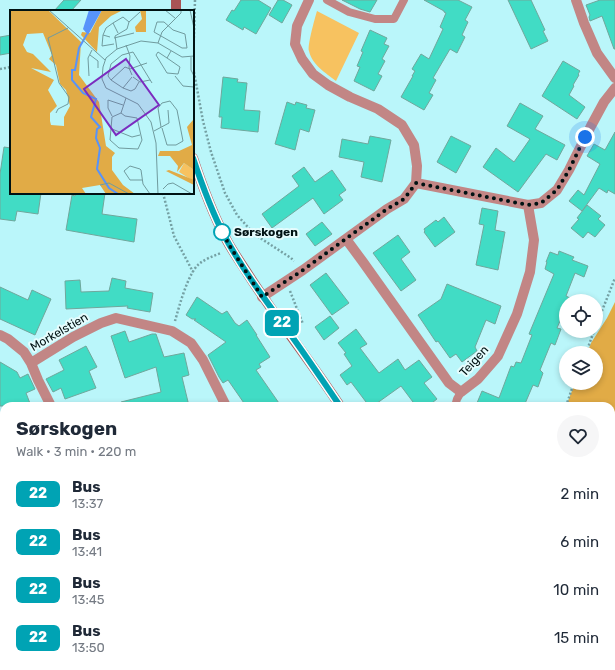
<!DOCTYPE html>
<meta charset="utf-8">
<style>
body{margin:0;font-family:Rubik,sans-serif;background:#f6f6f7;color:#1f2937;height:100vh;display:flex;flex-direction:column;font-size:15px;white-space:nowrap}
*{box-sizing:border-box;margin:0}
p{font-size:13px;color:#747a83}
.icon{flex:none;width:22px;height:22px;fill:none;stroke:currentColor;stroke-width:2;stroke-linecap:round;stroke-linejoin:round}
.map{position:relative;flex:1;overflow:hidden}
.details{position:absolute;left:0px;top:402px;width:615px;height:268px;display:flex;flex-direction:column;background:#fff;border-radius:12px 12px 0 0;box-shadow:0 2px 6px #0003}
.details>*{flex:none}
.badge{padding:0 8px;border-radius:6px;font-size:14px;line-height:26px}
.controls{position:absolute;left:559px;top:294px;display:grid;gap:8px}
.controls a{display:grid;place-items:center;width:44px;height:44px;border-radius:50%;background:#fff;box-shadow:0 2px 6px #0003;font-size:20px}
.you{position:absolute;width:20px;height:20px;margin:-10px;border:3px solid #fff;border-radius:50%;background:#1a73e8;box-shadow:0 0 0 6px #1a73e833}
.map>.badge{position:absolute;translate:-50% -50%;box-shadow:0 0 0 2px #fff}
.round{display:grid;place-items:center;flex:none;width:42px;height:42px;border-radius:21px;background:#f6f6f7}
.overview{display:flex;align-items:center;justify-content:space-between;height:68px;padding:0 16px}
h1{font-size:19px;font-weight:700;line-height:30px}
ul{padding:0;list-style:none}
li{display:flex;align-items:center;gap:12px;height:48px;padding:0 16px}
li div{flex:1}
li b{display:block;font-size:15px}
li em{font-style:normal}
li .badge{min-width:44px;font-weight:700;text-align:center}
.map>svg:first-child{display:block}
.green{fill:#f7c260}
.forest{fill:#e1ab46}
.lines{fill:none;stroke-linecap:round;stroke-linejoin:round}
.river{stroke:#5793fa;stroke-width:26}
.building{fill:#41dcc5;stroke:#70a79c}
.path{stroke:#75a1a4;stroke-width:2.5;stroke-dasharray:2 2;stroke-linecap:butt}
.lane{stroke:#c28685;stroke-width:8}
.street{stroke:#c28685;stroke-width:10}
.secondary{stroke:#a95455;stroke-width:10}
.line-casing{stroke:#fff;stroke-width:9}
.line{stroke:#00a3b4;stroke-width:6}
.walk{stroke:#001213;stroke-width:4;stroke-dasharray:0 7.2}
.stop-dot{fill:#fff;stroke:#00a3b4;stroke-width:2}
.labels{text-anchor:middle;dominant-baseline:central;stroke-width:4;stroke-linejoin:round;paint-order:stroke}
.stop-label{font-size:12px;font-weight:bold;fill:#001213;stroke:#e5fcfd;text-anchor:start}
.street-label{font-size:12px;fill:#001213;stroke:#e5fcfd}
.inset-river{fill:none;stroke:#5793fa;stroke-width:2}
.inset-road{fill:none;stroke:#709b9e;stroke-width:1}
.view{fill:#7b2cbf;fill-opacity:0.15;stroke:#7b2cbf;stroke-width:2}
.inset-edge{fill:none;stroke:#001213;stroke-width:2}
</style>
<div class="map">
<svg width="615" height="670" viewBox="0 0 615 670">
<rect width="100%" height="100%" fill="#baf6fa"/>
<!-- green -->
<path class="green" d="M317 11 359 33 336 81C326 73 312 65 309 51 307 46 315 18 317 11Z"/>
<!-- forest -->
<path class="forest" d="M615 302V670H565L564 666H611V406H566L575 383H596V353H587L591 343 607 318Z"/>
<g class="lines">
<!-- river -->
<path class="river" d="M611 442 615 440
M611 558 615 566"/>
</g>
<!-- building -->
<path class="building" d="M64 0H81L71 11H54Z
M241 0H258L271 8 256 34 244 27 243 30 226 20 232 10 234 11Z
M278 0H283L292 5 282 23 269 15Z
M342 0H377L370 12 360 9Z
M424 0H458L472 7 465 20 468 22 462 35 465 37 457 53 450 49 433 78 436 80 429 93 433 95 424 110 401 97 413 76H412L415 71 412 69 421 54 429 59 443 29 440 27 446 13 444 12V11Z
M508 0H531L545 30 543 31 548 41 531 49Z
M600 0H615V49H614L602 16 590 21 589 17 590 15 586 5Z
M370 30 387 38 384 44 389 46 382 59 385 61 378 74 382 76 374 91 354 81 360 67 357 66 363 52 361 51Z
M11 35V53L0 55V37Z
M563 61 580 71 578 74 579 75 573 85 574 86 569 95 585 107 577 119 542 96Z
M223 77 238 79 237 82 247 83 244 110 260 111 258 132 221 128 222 117H219Z
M287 102 295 105 296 102 307 105 306 108 315 110 309 132 300 129 295 150 275 144Z
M520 103 543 116 535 129 565 145 557 160 546 154 518 192 483 167 496 148 514 162 530 139 507 126Z
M615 132V194L608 190 607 193 599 188 582 211 569 201 578 190 584 195 600 164 587 156 594 144 605 150Z
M370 136 391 140 382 182 361 177 364 162 339 157 342 139 368 144Z
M451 136 471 146 456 173 437 162Z
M4 147 11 148V193H41L38 214 17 211 15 221 0 219V174Z
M304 167 315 182 332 170 346 190 339 195 343 200 324 214 313 198 272 228 262 214 299 186 292 176Z
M76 193H105L102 214 137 219 134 242 66 230 72 195 75 196Z
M587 205 601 216 598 219 605 225 595 237 588 232 583 238 571 228 579 219 577 218Z
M482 208 498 211 495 230 505 232 498 270 476 265 484 225 479 224Z
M444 217 455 232 435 247 424 232 425 231 424 229 436 220 438 222Z
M322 222 332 234 315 246 306 234Z
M398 235 410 252 401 259 416 280 401 291 373 253Z
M559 251 574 257 572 260 588 266 584 277 575 273 566 296 570 298 569 301H566V307L557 328 561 329 555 345 551 343 540 370 543 373 538 387 533 385 524 406H484L477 403 482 391 499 398 511 366 514 367 516 362 521 363 532 335 529 334 554 274 545 269 547 262H546L550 252 558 255Z
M326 273 349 303 332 315 310 285Z
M112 278 126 281 125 288 153 293 150 312 127 308 128 306 66 309 65 281 80 280 81 292 109 291Z
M447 284 501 306 495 324 486 320 475 347 477 351 462 362 456 354 450 358 438 341 436 342 418 315 441 299Z
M0 287 28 300 32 290 51 299 35 335 0 319Z
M197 297 222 314 227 311 235 323 239 326 247 320 257 335H256L270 357 259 364 261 367 256 370 281 406H246L228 380 223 383 219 377 208 355 226 342 194 320 196 319H192L186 315Z
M330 316 339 328 324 340 315 327Z
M356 329 367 344 360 348 379 373 398 359 405 370 419 360 432 377 424 383 437 399 428 406H416L401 386 373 406H369L351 382 347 385 340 375 352 366 344 354 346 353 338 343Z
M125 331 129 342 152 334H156L164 357 184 353 189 375 182 377 189 406H121V402L161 392 156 367 125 378 111 336Z
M86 346 97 367 89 371 96 388 65 399 61 388 53 392 46 379 64 370 59 360Z
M0 362 17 372 20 378 28 374 35 389 26 393 31 406H0Z"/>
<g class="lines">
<!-- path -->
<path class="path" d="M195 0 193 67 203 121 211 152 225 193 237 215 254 234 291 258 294 261
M0 69 11 67
M163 193 174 236 193 272
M290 291 303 324
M175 321C179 307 188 273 199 264 205 259 213 256 221 253
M596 326 615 278
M586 353 594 331
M566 406 574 383
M556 666 557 670"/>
<!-- lane -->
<path class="lane" d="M327 0 349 12 375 19H394L404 0
M455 406 457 399 461 392"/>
<!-- street -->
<path class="street" d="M576 0 584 23 597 53 615 78
M416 183 528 205 541 203 557 190 569 170 591 126 604 102 615 88
M346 239 363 262 449 383 461 392 478 379 498 356 517 314 530 272 534 240 528 205
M262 297 303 270 387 209 404 199 416 183 417 166 414 145 402 125 378 109 350 97 328 85 313 74 302 59 295 44 297 26 309 0
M0 335 8 339 24 352 31 363 38 380 51 406
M31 363 73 337 101 323 116 318 172 331 191 343 203 360 226 406
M0 539 4 540
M0 605 4 602
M245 670 249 666"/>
<!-- secondary -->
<path class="secondary" d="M176 11V0
M193 158C202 185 212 212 225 237 231 249 239 260 246 271 275 317 310 360 340 406
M359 670 362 666"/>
</g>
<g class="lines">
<defs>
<path id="line" d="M193 158C202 185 212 212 225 237 243 270 266 301 288 331 306 356 323 381 340 406"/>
</defs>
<!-- line casing -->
<use href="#line" class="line-casing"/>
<!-- line -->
<use href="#line" class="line"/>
<!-- walk -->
<path class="walk" d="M222 232 221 230 231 248 262 297 303 270 387 209 404 199 416 183 528 205 541 203 557 190 569 170 585 137"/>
</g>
<!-- markers -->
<circle class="stop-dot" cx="222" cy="232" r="8"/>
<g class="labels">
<!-- stop labels -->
<g class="stop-label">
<text x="234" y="232">Sørskogen</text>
</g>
<!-- street labels -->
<g class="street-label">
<text transform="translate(59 332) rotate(-30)">Morkelstien</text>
<text transform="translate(474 361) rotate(-48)">Teigen</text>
</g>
</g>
<!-- overview -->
<g transform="translate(10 10)">
<rect width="184" height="184" fill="#baf6fa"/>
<path d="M174 153 184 160 183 171 169 162Z" fill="#f7c260"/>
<path d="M0 0H38L71 32 69 65 89 92 96 136 105 143 102 147V160L113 175 125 184H96L90 175 72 178 76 184H0ZM33 23 42 45 39 49 46 55 50 74 56 80 60 96 54 107V116L41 115 40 111V103L47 96 38 80 44 70 21 58 41 62 23 44 17 42 13 35 17 24ZM92 0H113L101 6 89 17 87 42 71 25 72 22 80 23ZM130 0H136V22H126L125 17 132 9ZM183 110 184 160 174 153 167 162 168 156 160 146H148L150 141H169L182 135 177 117ZM159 160 184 170V175L156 161Z" fill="#e1ab46" fill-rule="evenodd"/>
<path d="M79 0H92L78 25 73 19Z" fill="#5793fa"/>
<path class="inset-river" d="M77 24 69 38 65 60H62V70L73 83 86 89 81 107 90 117 87 119 86 128 90 138 87 159 99 178 108 184"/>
<path class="inset-road" d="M39 0 95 50M155 0 165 8M180 0 184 18M147 12H154L163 20 175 24 177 38H172L144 22ZM103 13 113 7 119 12M93 25 96 18 103 13 108 23M100 27 93 25 92 36 104 34M104 28 124 23M148 33 152 22 171 3V0M116 35 120 46 119 58 122 65M107 39 105 26 117 19 119 12 130 2M80 45 88 51V58M181 47V60L184 66M157 48 170 57 168 64 157 63 146 45 148 42 157 48 161 41M79 66 78 48 82 40M165 66 173 76 184 77M122 67 113 78 121 81 125 79 129 72M123 67 130 72 140 70M101 70 98 66 101 54 112 45 123 42 131 55 137 53M113 78 101 70 115 57 120 59 131 55 142 73M46 103 48 99 58 94 59 87 49 73 38 28 58 18M111 103 115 106 127 108 132 130 128 139 109 138 100 130 102 107 111 103 116 88M102 106 98 98V90L113 95M151 117 148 98 152 93 160 91 167 100 173 131 166 135H157L152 118M102 119 122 127 130 125M144 121 159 113 158 100M132 170H120L114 161 120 156 130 159 131 160 133 174 140 184M90 175 99 173 119 184M153 179 158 174 163 173 182 184M148 184 146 133 141 112 128 94 96 78 92 69 93 57 96 48 107 39 131 31 148 33 172 47 184 46"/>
<path class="view" d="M116 49 149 95 106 125 74 79Z"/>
<rect width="184" height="184" class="inset-edge"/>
</g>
</svg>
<div class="controls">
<a><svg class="icon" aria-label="locate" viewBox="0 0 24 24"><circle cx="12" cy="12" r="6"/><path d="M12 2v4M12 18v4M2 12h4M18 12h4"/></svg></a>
<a><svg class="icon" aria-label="layers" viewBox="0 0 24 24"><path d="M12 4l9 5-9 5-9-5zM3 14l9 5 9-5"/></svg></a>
</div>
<div class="you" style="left:585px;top:137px"></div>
<b class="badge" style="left:282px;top:323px;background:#00a3b4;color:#fff">22</b>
<section class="details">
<div class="overview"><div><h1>Sørskogen</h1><p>Walk · 3 min · 220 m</p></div><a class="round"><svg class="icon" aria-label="heart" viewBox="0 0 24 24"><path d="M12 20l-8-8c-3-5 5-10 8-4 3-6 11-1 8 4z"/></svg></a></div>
<ul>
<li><span class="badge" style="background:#00a3b4;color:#fff">22</span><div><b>Bus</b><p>13:37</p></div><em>2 min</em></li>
<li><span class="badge" style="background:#00a3b4;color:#fff">22</span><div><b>Bus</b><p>13:41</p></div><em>6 min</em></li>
<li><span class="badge" style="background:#00a3b4;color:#fff">22</span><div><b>Bus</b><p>13:45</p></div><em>10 min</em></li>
<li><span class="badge" style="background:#00a3b4;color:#fff">22</span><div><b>Bus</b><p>13:50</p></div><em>15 min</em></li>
</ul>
</section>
</div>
